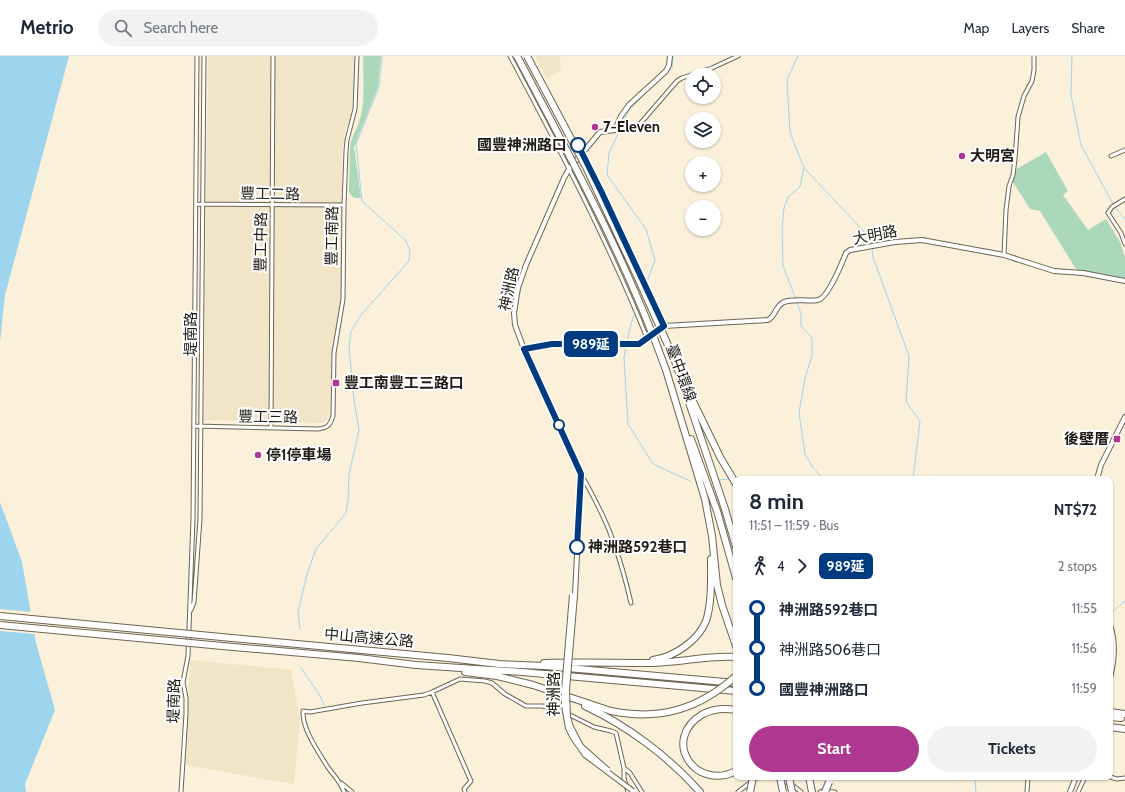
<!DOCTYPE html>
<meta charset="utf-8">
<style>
body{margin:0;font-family:Cabin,"Noto Sans TC",sans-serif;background:#f2f2f3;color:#1f2937;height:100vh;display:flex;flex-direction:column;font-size:15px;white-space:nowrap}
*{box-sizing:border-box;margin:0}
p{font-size:13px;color:#747a83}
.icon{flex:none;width:22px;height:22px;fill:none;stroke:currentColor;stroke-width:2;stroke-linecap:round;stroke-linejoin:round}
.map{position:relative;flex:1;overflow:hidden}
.side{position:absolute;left:733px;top:420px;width:380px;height:304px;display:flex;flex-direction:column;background:#fff;border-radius:8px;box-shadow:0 1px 3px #0004}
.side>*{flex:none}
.badge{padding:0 8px;border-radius:6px;font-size:14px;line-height:26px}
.controls{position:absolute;left:685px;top:12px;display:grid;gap:8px}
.controls a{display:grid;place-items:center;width:36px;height:36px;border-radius:50%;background:#fff;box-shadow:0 1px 3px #0004;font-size:20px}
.map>.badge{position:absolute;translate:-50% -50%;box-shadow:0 0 0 2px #fff}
.legs{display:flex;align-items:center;gap:6px;height:44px;padding:0 16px;font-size:13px}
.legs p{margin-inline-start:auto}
.headline{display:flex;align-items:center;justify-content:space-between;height:68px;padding:0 16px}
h1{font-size:22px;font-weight:700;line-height:30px}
.primary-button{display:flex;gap:8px;margin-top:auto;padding:8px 16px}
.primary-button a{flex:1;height:46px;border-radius:24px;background:#ae3890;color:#fff;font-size:16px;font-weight:700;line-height:46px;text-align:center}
.primary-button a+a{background:#f2f2f3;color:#1f2937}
ul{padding:0 16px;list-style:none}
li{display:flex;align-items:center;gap:14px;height:40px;font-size:15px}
li i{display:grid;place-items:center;width:6px;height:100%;margin:0 5px;background:currentColor}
li i::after{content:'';width:10px;height:10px;margin:-5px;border:3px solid;border-radius:50%;background:#fff}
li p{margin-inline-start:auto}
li:first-child i{background:linear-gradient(#0000 50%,currentColor 0)}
li:last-child i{background:linear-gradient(currentColor 50%,#0000 0)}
header{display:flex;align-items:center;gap:24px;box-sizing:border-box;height:56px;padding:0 20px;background:#fff;border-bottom:1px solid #e0e1e3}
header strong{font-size:19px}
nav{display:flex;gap:22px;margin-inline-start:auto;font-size:14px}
.search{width:280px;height:36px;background:#f2f2f3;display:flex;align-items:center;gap:10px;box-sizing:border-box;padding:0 14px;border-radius:22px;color:#747a83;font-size:15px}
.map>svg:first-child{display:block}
.built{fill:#f1e4c7}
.green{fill:#abd7bb}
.water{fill:#9dd5ee}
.pier{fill:#fbf0da}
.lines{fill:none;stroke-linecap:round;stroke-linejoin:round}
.stream{stroke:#9dd5ee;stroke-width:1}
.minor-casing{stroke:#6e6552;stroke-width:5}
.tertiary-casing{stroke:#6e6552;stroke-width:6}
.motorway-casing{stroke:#6e6552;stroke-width:8}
.minor{stroke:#fff;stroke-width:3}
.tertiary{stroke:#fff;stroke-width:4}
.motorway{stroke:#fff;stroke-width:6}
.tertiary-bridge-casing{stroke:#6e6552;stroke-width:6;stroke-linecap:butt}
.motorway-bridge-casing{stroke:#6e6552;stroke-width:8;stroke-linecap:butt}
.tertiary-bridge{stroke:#fff;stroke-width:4}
.motorway-bridge{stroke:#fff;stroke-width:6}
.line-1-casing{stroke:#fff;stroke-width:9}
.line-1{stroke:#003b80;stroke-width:6}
.poi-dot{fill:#ae3890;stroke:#fff;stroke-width:1.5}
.stop-1-dot{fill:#fff;stroke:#003b80;stroke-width:2}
.labels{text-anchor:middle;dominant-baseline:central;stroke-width:4;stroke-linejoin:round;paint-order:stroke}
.poi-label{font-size:15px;font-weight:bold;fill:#1f1b14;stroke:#fff;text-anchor:start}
.stop-label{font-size:15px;font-weight:bold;fill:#1f1b14;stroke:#fff;text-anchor:end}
.street-label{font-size:15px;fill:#1f1b14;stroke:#fff}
</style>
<header>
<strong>Metrio</strong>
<div class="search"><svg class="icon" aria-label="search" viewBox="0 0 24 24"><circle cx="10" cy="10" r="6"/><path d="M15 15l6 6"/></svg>Search here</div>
<nav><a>Map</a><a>Layers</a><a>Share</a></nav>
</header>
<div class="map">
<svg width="1125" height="736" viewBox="0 0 1125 736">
<rect width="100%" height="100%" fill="#fbf0da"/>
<!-- built -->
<path class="built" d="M208 0H354L353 40 351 60 346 72 342 94 341 244 332 298 330 358 326 365 319 367 204 364Z
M535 0H560L561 14 547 23Z
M190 604 291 614 300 662 294 728 185 709Z"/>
<!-- green -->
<path class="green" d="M363 0H381L378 31 354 91 361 142H354L350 138 349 135 350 92C351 80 359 71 361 59 365 40 363 19 363 0Z
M1046 96 1068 135 1063 139 1088 174 1106 163 1120 186 1125 201V224L1076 213 1040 155 1030 153 1013 126 1015 114Z"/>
<!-- water -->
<path class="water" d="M0 0H69L5 239 0 286Z
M0 446 22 506 36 587 55 654 25 728 26 736H0Z"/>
<!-- pier -->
<path class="pier" d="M0 553 33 556 36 578 0 575Z"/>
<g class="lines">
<!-- stream -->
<path class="stream" d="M1072 0 1071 39 1081 89 1113 148
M668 16 672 12 673 0
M805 113 872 184V189
M1115 151 1125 163
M872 192 873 201 909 300 906 346 920 365 913 423
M645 231 655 204 646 173 607 119 609 97 629 54 661 22
M796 243 783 210 782 173 784 152 788 141 800 131 804 112 790 76 787 24 798 0
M797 246 801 258V270L812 282V300L805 322 799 357 805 398 813 412 824 423
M627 286 631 268 635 257
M626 289 624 302 628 368 653 408 690 425
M739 423H750
M719 424 730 423
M1111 557 1125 545
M300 573 298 556 307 518 316 493 346 457 348 444 349 418 359 374 354 344 349 292 351 275 361 259 409 205 410 194 405 184 362 145 356 88 379 31 382 0
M301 612 319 638 324 649
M975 721 976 736"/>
<defs>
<path id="minor" d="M510 0C559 92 608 185 647 282
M615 74 632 73 639 69 677 25 682 22 712 12 738 0
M1111 100 1125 94
M591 114 624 185
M1125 143 1112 151 1108 157 1121 177 1125 188
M196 148 344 149
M1004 199 1006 154 1009 130 1013 119 1015 103 1018 61 1024 40 1032 25 1034 14V0
M655 252 664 270
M195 370 318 373C328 372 330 369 333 360L334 297 343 243 344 149 346 95 347 84 355 53 357 0
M271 372 273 0
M581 418C592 438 604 459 612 482 620 503 626 525 631 547
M191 554 194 546 200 463 204 0
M432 636 471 725 464 733 465 736
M624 712 630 717 642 736
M774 721 791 728 801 736
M1110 721 1117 723 1125 722
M341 727 352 736
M181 736 186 658V642L183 626 188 600 193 463 197 0
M344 736C341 726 333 719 327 710 318 695 302 673 303 655L310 656 362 647 424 639 432 636 460 623 485 625 492 627 505 638 526 650H542L558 653 594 671 611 675 616 677 624 712V722L628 736
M738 736 756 722 764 721
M820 736 822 735 835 736
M1027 736 1028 721
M1078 736 1085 721"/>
<path id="tertiary" d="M524 293 552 288H639L664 270 768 264C776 260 775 250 784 246 795 242 806 246 818 244 828 242 842 207 846 197L850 194 895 186 922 184 1004 199 1054 215 1083 217 1125 225
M1097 423 1101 409 1125 361
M575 539 581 418 524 293 515 269 514 257 518 232 526 209 564 122 569 113 600 76 615 74 621 60 629 49 666 15 669 9 670 0
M1110 569C1116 586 1114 606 1110 622
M1070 736 1076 721"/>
<path id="motorway" d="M675 305 725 453 736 491
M666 314 705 443 712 480 717 529 722 549 736 590
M688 335 720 401 736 428
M691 383 717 455 736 522
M232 582 448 602 499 608 545 610 736 627
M233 591 359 602 416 609 522 616 736 635
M653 604C674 601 698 585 706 565 712 548 711 521 711 503
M544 607C580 606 615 607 651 607 679 607 707 599 736 601
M465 616 497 620 533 629 611 655
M585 650C628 670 669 701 700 736
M736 654C725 652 713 653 703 658 660 683 695 736 736 715
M1110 656 1125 658
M1110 661 1121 662
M1110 671 1125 673
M809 721 812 736"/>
</defs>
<!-- minor casing -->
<use href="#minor" class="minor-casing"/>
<!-- tertiary casing -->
<use href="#tertiary" class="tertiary-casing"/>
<!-- motorway casing -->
<use href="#motorway" class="motorway-casing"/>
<!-- minor -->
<use href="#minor" class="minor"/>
<!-- tertiary -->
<use href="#tertiary" class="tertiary"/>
<!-- motorway -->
<use href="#motorway" class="motorway"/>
<defs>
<path id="tertiary-bridge" d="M572 539 564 634V650L568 672 573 682 585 699 633 735
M575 539 567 634 568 661 571 671 581 690 608 714"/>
<path id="motorway-bridge" d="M517 0C571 102 627 205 666 314
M527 0 586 111 638 222 675 305
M0 560 232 582
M0 569 233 591
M611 655C660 665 699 653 736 620
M780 721 783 736
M789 721 792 736
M750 736 753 721
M825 736 829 726"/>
</defs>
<!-- tertiary-bridge casing -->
<use href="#tertiary-bridge" class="tertiary-bridge-casing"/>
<!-- motorway-bridge casing -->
<use href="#motorway-bridge" class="motorway-bridge-casing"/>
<!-- tertiary-bridge -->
<use href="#tertiary-bridge" class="tertiary-bridge"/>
<!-- motorway-bridge -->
<use href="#motorway-bridge" class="motorway-bridge"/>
</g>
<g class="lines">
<defs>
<path id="line-1" d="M577 491 581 418 524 293 552 288H639L664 270 602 137 578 89"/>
</defs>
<!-- line-1 casing -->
<use href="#line-1" class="line-1-casing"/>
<!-- line-1 -->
<use href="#line-1" class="line-1"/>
</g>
<!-- markers -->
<g class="poi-dot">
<circle cx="595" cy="71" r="4"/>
<circle cx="962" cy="100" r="4"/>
<rect x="332" y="323" width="8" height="8" rx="2"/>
<rect x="1113" y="379" width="8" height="8" rx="2"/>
<circle cx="258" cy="399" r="4"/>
</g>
<g class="stop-1-dot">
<circle cx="578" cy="89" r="7"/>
<circle cx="559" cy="369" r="5"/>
<circle cx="577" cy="491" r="7"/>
</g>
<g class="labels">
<!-- poi labels -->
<g class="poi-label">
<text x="603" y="71">7-Eleven</text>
<text x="970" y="100">大明宮</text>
<text x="344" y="327">豐工南豐工三路口</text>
<text x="1109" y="383" text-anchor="end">後壁厝</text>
<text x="266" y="399">停1停車場</text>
</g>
<!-- stop labels -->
<g class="stop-label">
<text x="567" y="89">國豐神洲路口</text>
<text x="588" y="491" text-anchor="start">神洲路592巷口</text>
</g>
<!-- street labels -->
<g class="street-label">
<text transform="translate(270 138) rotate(1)">豐工二路</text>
<text transform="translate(875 179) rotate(-11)">大明路</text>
<text transform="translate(332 180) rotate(-89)">豐工南路</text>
<text transform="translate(261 186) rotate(-89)">豐工中路</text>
<text transform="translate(509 233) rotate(-78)">神洲路</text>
<text transform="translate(191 278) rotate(-90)">堤南路</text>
<text transform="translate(681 317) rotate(70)">臺中環線</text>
<text transform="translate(268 361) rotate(1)">豐工三路</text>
<text transform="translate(369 582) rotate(5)">中山高速公路</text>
<text transform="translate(554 638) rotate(-90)">神洲路</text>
<text transform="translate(174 645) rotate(-89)">堤南路</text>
</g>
</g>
</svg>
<div class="controls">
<a><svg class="icon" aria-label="locate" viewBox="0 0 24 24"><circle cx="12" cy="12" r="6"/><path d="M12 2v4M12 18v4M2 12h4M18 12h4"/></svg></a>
<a><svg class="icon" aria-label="layers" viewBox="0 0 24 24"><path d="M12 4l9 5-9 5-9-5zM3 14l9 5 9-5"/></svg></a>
<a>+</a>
<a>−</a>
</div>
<b class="badge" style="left:591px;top:288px;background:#003b80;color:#fff">989延</b>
<section class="side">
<div class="headline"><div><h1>8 min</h1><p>11:51 – 11:59 · Bus</p></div><b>NT$72</b></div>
<div class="legs"><svg class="icon" aria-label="walk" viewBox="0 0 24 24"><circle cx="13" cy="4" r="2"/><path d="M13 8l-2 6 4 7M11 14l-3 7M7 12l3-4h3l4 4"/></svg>4<svg class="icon" aria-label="forward" viewBox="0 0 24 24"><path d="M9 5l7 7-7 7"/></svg><b class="badge" style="background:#003b80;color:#fff">989延</b><p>2 stops</p></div>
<ul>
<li><i style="color:#003b80"></i><b>神洲路592巷口</b><p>11:55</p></li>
<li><i style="color:#003b80"></i><span>神洲路506巷口</span><p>11:56</p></li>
<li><i style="color:#003b80"></i><b>國豐神洲路口</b><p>11:59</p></li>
</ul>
<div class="primary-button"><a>Start</a><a>Tickets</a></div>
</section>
</div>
